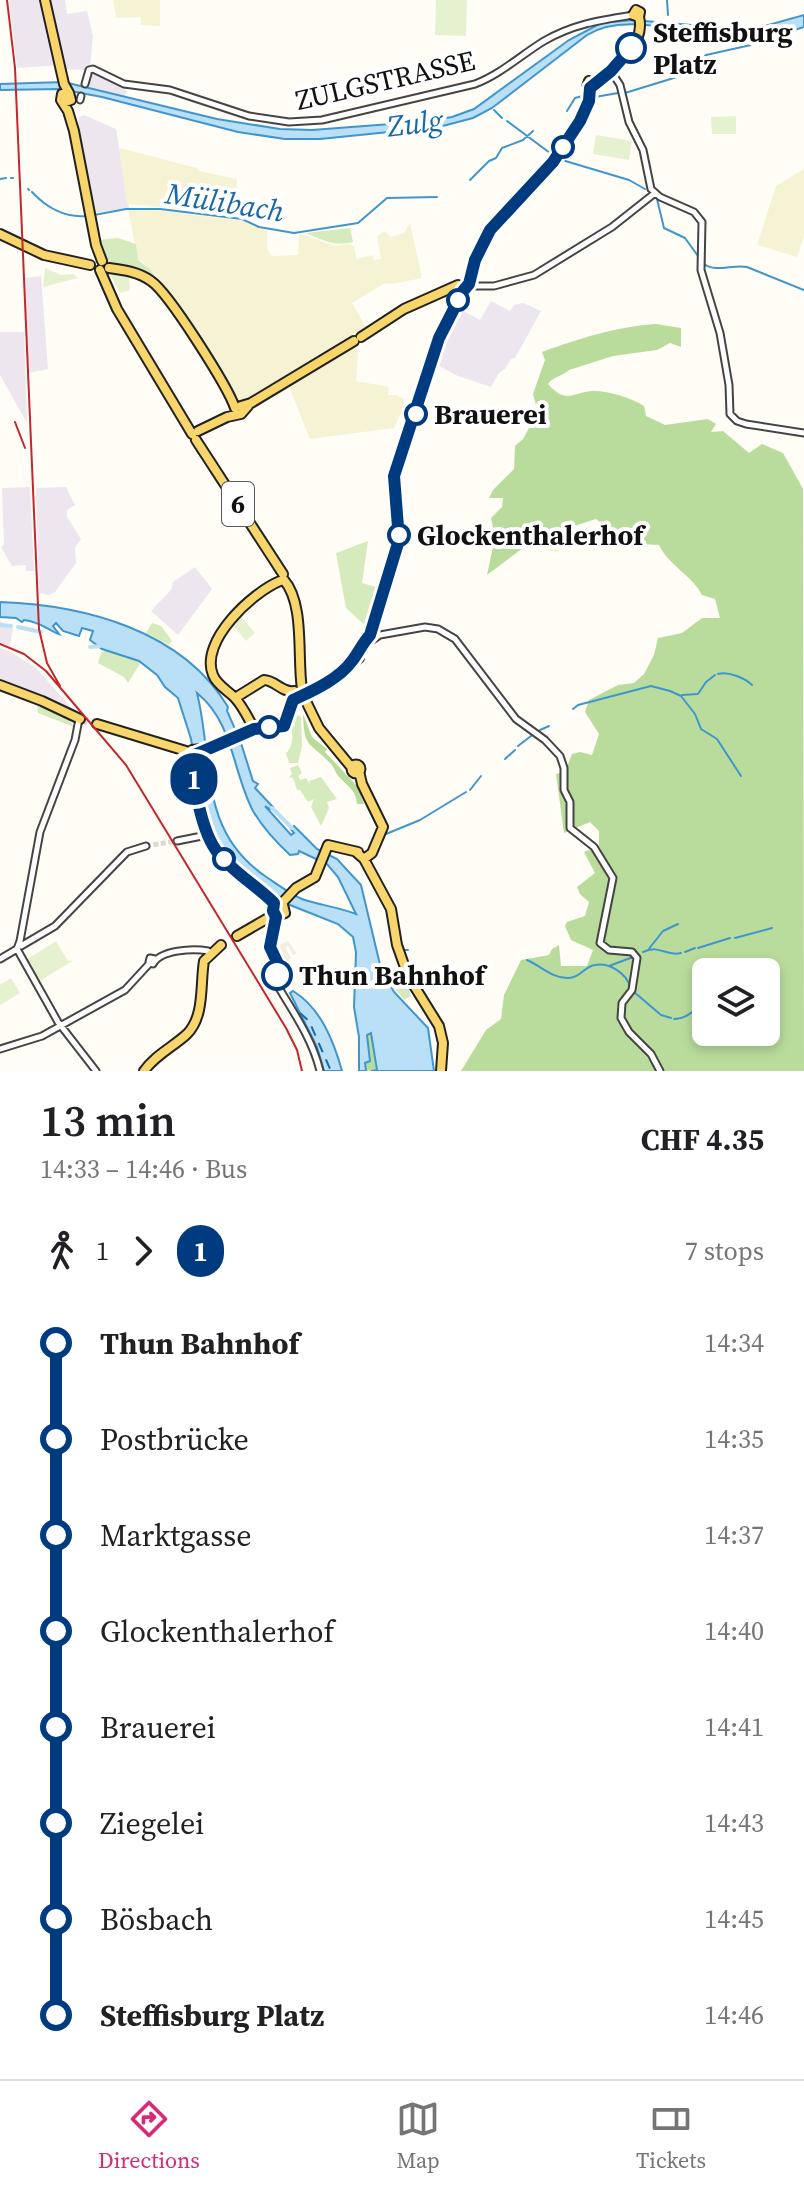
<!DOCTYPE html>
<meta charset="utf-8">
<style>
body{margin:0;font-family:"Source Serif 4",serif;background:#f2f2f2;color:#202124;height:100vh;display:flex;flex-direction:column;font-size:30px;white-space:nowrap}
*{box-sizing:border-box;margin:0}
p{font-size:26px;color:#757577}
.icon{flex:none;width:44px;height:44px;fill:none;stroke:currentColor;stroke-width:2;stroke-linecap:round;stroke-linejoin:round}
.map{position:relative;height:1071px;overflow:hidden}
.panel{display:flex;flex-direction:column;background:#fff;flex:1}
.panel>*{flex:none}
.badge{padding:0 16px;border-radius:26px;font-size:28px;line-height:52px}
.tools{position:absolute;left:692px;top:958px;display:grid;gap:16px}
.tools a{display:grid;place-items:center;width:88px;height:88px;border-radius:12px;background:#fff;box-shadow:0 4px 12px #0003;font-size:40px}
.map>.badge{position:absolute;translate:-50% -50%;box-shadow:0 0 0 4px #fff}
.legs{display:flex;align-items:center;gap:12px;height:88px;padding:0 40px;font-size:26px}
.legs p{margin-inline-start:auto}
.summary{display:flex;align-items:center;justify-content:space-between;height:136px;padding:0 40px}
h1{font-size:44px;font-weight:600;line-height:60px}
ul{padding:0 40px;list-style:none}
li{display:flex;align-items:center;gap:28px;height:96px;font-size:30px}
li i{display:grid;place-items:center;width:12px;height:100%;margin:0 10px;background:currentColor}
li i::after{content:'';width:20px;height:20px;margin:-10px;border:6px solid;border-radius:50%;background:#fff}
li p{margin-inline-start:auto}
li:first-child i{background:linear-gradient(#0000 50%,currentColor 0)}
li:last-child i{background:linear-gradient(currentColor 50%,#0000 0)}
.menu{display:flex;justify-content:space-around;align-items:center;height:112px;border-top:2px solid #e0e0e0;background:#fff;font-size:22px;color:#757577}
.menu a{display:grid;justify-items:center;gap:4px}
.menu .on{color:#db2777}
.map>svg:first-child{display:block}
.industrial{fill:#eee6ef}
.farmland{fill:#f6f3d4}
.green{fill:#d5ebbd}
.forest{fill:#b9dc9c;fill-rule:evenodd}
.pitch{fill:#e6f2cf}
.plaza{fill:#f1ede2}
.water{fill:#b9e0f7;stroke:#3f96cf;stroke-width:2;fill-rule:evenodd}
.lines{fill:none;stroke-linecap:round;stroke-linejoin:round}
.stream{stroke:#3f96cf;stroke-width:2}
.canal{stroke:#b9e0f7;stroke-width:4}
.ferry{stroke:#1768a6;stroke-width:2;stroke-dasharray:10 8;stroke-linecap:butt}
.minor-tunnel{stroke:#dbdad3;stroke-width:5;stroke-dasharray:5 2.5;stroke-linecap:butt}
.major-tunnel{stroke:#dbdad3;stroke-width:8;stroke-dasharray:8 4;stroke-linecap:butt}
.minor-casing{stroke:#444;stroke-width:9}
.major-casing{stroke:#222;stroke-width:12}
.minor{stroke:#fff;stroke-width:5}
.major{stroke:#f9d66b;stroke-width:8}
.rail{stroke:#c4262e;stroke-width:2}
.line-1-casing{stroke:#fff;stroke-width:18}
.line-1{stroke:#003b80;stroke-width:12}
.stop-1-dot{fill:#fff;stroke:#003b80;stroke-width:4}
.labels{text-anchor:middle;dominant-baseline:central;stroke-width:8;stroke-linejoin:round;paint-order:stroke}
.shield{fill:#fff;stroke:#585858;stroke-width:2}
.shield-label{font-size:26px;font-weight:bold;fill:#111}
.stop-label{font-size:28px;font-weight:bold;fill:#111;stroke:#fff;text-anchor:start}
.street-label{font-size:28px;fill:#111;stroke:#fff}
.water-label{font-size:30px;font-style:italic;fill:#1768a6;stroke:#fff}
</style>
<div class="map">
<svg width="804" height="1071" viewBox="0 0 804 1071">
<rect width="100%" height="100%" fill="#fffdf5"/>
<!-- industrial -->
<path class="industrial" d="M9 0H65L67 14 87 11 93 36 90 68 128 85 125 96 84 87 88 70 61 69 60 65 17 68Z
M84 115 116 129 129 208 92 213 77 133 79 117Z
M41 276 48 369 28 373 25 278Z
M491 301 510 311 514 305 523 303 541 311 515 358 511 359 505 369 499 373 491 387 458 376 433 363 442 336 458 308 480 320Z
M0 332H24L27 423 0 375Z
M30 487 34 571H26V565L12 566 1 547 4 545 2 488Z
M66 487 75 505 67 510V517L81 539 75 548 76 563 55 592 49 595 39 593 36 488Z
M195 567 212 589 178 635 151 611 171 590 173 582Z
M0 621 13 628 10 646 0 643Z
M0 648 11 652 36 668 77 714 0 682Z"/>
<!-- farmland -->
<path class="farmland" d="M113 0H160V26L141 25V17L116 18Z
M119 148 197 168 199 171 237 179 236 206 213 202 212 212 127 204Z
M804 169V237L797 257 757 245 776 186Z
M140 208 243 221 267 230V249L272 256 298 255 299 234H302L334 246 350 244 354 247 357 259 372 255 374 260 381 259 377 236 385 231 391 237 404 233 410 223 422 278 393 284 385 283 352 303 367 329 361 333H354L349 340 257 397 239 404 159 279 142 261 138 260 128 209Z
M355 345 358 352 356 381 389 387 388 395H396L404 399 401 413 394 428 310 439 288 384Z
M566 530 558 553 526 543 535 533Z"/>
<!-- green -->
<path class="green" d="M350 228 353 242C334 247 323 240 306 233Z
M118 238 136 244 138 260 150 269 165 290C135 267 108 284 99 240Z
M368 541 362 583 379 588 370 630 346 608 336 553Z
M152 623 161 626 172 641 169 645 146 633Z
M106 649 141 662 128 683 124 677 98 663 101 653Z
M37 703 69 719 74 727 38 713Z
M295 714 301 717 302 746 298 763H289L286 753C292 749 294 735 291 728L295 725 293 720Z
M298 765 302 773 298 776 300 780 306 778 311 786 309 781 321 777 337 799 327 802 329 808 321 826 311 807 314 799 308 802 300 790H297L293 778 289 777 292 774 290 768Z
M398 975 405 976 411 996 404 1000 388 979Z"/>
<!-- forest -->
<path class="forest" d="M656 324 681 328V347L670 343 657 350 613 356 569 370C563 376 554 376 548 384 567 405 571 392 594 391 610 391 631 398 644 406L646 416 665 425 708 419 716 424 711 432 723 431 749 453 762 444 783 453 803 489 804 1071H461L486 1030 501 1019 504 995 521 960 549 955 552 949 559 945 561 966H587L593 950 571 940 565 926 567 922 585 916 589 902 580 894 577 887 595 873 584 852 599 846V831L590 822 564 833 556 774 565 772 572 754 580 752 592 755 599 734 585 712 589 700 618 685 634 683 644 674 654 655 658 638 682 633 702 618H720L715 599 702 595C692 575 669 566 659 545L626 543 596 519 571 527 534 533 523 548 487 575 495 537 491 518 502 507 503 498H489L493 490 514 469 515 446 523 439 538 412 533 394 545 360 542 352C577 339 619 326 656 324ZM706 972H766V1032H706Z
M303 714 312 737 327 749 325 752 358 787 364 804H357C356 791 349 787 341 779 336 775 335 768 330 763 309 741 304 749 303 714Z
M371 1033 377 1070 366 1071 365 1063 370 1061 367 1035Z"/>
<!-- pitch -->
<path class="pitch" d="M436 0H467L466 36 435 35Z
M736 116V134H712L711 117Z
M596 135 632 141 629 160 593 154Z
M45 268 61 275 73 274 78 278 43 287Z
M110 274 129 276 130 290 120 293Z
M240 615 255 633 246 641 231 623Z
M56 941 68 961 74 960 38 982 26 960Z
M11 978 20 993 0 1005V985Z"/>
<!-- plaza -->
<path class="plaza" d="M288 941 297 954 293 955 288 946 285 947 291 958 282 965 273 948Z"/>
<!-- water -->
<path class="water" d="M804 15V27C787 32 768 40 750 41 701 42 631 7 587 35L492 108 473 118 439 127 320 139H285L238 132 102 97 60 89 0 90V84L64 82 217 119 280 129 312 130 417 122 452 117 474 109 569 40 601 23 633 20 750 30Z
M0 602C84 605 182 630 228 707L227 711 240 740 253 781 258 784 255 788 273 807 270 809 265 806 291 835 294 833 291 829 294 826 317 849 337 859 361 885 381 969 394 992 428 1028 434 1071H371L377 1070 371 1033 367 1035 370 1061 365 1063 366 1071H359V1037L354 1007 356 952 353 937 338 924 290 905 256 885 224 855 215 841 200 793 191 739 178 698 165 687 157 675 139 661 102 649 90 640 93 631 82 628 79 636 63 631 56 623 53 626 59 634C48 630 41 622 24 620L22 622 16 618 0 617ZM197 693C234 723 232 771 253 811 263 828 276 842 290 855L298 854 299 851 327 864 338 877 356 914C338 907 319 905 302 899 290 894 277 884 265 876 198 830 214 761 197 693Z
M293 991C321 1008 334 1042 342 1071H324L317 1047 290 993Z"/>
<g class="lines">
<!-- stream -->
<path class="stream" d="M667 0 668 15
M680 75 706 55 751 45 752 40
M625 93 677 77
M595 97 618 93
M494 110 502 118
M567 111 575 98 586 95
M507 121 554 156
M562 160 629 180 645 189
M11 178H13
M0 179 6 178
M470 180 489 161 496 158 502 148 523 140 533 131
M28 189 29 190
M32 192C46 207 65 218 86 216
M657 199 664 228 685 238 698 256
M94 215 126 209H160L242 219 259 227 294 233 358 223 387 198 437 197
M704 264C716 273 733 264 747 267L804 290
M718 674C728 671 745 678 752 685
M682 695 698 694 706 682 715 675
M573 709 578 705 651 686 670 691 681 696 695 714 701 729 717 739 741 776
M540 730 549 726
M518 746 531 736
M505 759 515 750
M470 790 481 776
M386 834 420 820 466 792
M735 938 772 928
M698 948 730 938
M405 950H408
M648 950 663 931 678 924
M643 952C660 944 666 957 681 953
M685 952 695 948
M527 960C541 966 552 978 567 978 579 979 585 966 595 965 610 962 626 974 630 986
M609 966 633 957
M634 992 661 1015 671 1018
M674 1019C687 1019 697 1008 706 1001"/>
<!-- canal -->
<path class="canal" d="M0 625 11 626
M18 627 41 632
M90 647 100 646
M272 808 292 828"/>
<!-- ferry -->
<path class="ferry" d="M300 1013 309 1021 331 1071"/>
<!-- minor-tunnel -->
<path class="minor-tunnel" d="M146 846 177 841"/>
<!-- major-tunnel -->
<path class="major-tunnel" d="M80 719 97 724"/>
<defs>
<path id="minor" d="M611 71 620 85 629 122 643 150 651 189 660 197 694 212 702 222 701 270 720 333 729 385 730 414 737 421 746 424 804 433
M85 84 89 70 93 69 124 84 170 90 249 116 289 122 322 120 475 84C501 74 521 55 544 41 573 24 601 20 633 15
M80 100 81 96
M468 286H494L534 275 612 227 655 193
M371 641 380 635 425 627 438 629 455 639 516 719 545 740 560 756 564 768V790L570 802V828L594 847 613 878 600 943 609 950 632 952 637 958 632 990 622 1003 621 1018 629 1032 651 1054 660 1071
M177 841 207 835
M276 915 270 947 279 967 276 983C293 1012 312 1038 320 1071
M21 946 55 926 127 852 146 846
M17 949 58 1022 96 1071
M0 959 17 949 20 941 40 832 75 740 79 719
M155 959 150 958 149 962 153 964C160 950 193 948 208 951
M0 1049 42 1036 125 990 150 963"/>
<path id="major" d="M45 0 64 84 69 93
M594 83 589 81 587 87 593 88 594 83C615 69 646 44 639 17L633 15 636 10 640 12 639 17
M63 103 71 100 69 93 62 94 61 100 68 111 74 131 96 245 102 261
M0 234 44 255 90 265
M109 268C124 270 139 272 151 281 169 293 228 387 235 408
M100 270 117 309 192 434
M361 337 404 309 458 285
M241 406 251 403 354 341
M198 431 227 417 241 414 248 406
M196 440 283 574
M284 580C305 604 297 658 302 689
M362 651 373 630 382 591 398 542 399 521 394 492 395 475 437 342 458 299 469 283 480 249 495 223 532 187 556 159 580 121 589 101 590 88
M0 685 42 701 80 719
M304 694 319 688 359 658
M303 695 319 728 352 768
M235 698 264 680C275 680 282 693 294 691
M97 724 186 751
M192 750 211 748 254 729C249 719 242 705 234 697 227 690 217 685 213 675 199 641 253 592 280 581
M192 756C193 781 201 830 216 851 233 874 260 891 283 905L285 913 278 916 273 909 280 904
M351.5 769a4.5 4.5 0 1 1 9 0a4.5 4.5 0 1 1-9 0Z
M359 771 362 784 383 827 372 853 364 859
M356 852 364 859 391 909 397 945 408 976 439 1026 443 1043 441 1071
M281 904 296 888 315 877 328 845 358 852
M237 936 275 914
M144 1071C155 1055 173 1047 187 1034 205 1016 200 984 204 961L221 945"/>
</defs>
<!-- minor casing -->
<use href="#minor" class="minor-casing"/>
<!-- major casing -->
<use href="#major" class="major-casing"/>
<!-- minor -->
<use href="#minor" class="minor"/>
<!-- major -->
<use href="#major" class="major"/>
<!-- rail -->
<path class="rail" d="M7 0 15 68 39 629 47 663 60 686
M15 422 25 448
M0 644 24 654 46 671 126 765 286 1028 297 1050 302 1071"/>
</g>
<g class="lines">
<defs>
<path id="line-1" d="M277 975 279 966 270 947 276 917 273 911 274 903C257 886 234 873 218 853 201 832 193 782 192 756L254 729 284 726 293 700C312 691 338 680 352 661 359 652 362 644 370 635L399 540 394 476 439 338 463 291 469 284 475 260 490 230 553 162 580 121 589 101 590 88 611 71 631 48"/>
</defs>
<!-- line-1 casing -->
<use href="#line-1" class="line-1-casing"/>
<!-- line-1 -->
<use href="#line-1" class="line-1"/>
</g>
<!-- markers -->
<g class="stop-1-dot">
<circle cx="631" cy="48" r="14"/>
<circle cx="563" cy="147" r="10"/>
<circle cx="458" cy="300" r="10"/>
<circle cx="416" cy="414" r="10"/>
<circle cx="399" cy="535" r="10"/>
<circle cx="269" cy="727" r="10"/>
<circle cx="224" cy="859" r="10"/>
<circle cx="277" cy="975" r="14"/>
</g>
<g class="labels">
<!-- shield labels -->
<rect class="shield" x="222" y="482" width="32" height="44" rx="6"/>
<g class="shield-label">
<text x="238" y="504">6</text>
</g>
<!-- stop labels -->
<g class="stop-label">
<text x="653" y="32">Steffisburg<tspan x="653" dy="32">Platz</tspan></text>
<text x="434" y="414">Brauerei</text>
<text x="417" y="535">Glockenthalerhof</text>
<text x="299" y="975">Thun Bahnhof</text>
</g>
<!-- street labels -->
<g class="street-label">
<text transform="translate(385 80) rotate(-13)">ZULGSTRASSE</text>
</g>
<!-- water labels -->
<g class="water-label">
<text transform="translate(415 123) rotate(-7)">Zulg</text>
<text transform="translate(225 202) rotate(9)">Mülibach</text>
</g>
</g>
</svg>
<div class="tools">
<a><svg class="icon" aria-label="layers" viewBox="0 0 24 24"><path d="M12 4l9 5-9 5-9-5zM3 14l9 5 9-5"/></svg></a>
</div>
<b class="badge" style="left:194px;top:779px;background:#003b80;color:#fff">1</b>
</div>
<section class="panel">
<div class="summary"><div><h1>13 min</h1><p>14:33 – 14:46 · Bus</p></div><b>CHF 4.35</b></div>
<div class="legs"><svg class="icon" aria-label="walk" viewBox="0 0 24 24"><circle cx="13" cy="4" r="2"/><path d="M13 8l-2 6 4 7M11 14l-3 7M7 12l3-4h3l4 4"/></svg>1<svg class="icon" aria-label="forward" viewBox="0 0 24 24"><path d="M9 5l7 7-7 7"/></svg><b class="badge" style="background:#003b80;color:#fff">1</b><p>7 stops</p></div>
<ul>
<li><i style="color:#003b80"></i><b>Thun Bahnhof</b><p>14:34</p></li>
<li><i style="color:#003b80"></i><span>Postbrücke</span><p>14:35</p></li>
<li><i style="color:#003b80"></i><span>Marktgasse</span><p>14:37</p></li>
<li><i style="color:#003b80"></i><span>Glockenthalerhof</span><p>14:40</p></li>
<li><i style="color:#003b80"></i><span>Brauerei</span><p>14:41</p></li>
<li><i style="color:#003b80"></i><span>Ziegelei</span><p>14:43</p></li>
<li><i style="color:#003b80"></i><span>Bösbach</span><p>14:45</p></li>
<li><i style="color:#003b80"></i><b>Steffisburg Platz</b><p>14:46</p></li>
</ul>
</section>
<nav class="menu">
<a class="on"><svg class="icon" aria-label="directions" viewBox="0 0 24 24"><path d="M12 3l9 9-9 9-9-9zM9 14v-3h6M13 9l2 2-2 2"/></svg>Directions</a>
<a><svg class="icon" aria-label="map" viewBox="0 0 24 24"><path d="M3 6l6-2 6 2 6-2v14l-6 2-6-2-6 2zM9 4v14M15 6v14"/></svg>Map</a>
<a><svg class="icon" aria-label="tickets" viewBox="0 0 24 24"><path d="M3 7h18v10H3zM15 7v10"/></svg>Tickets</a>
</nav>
